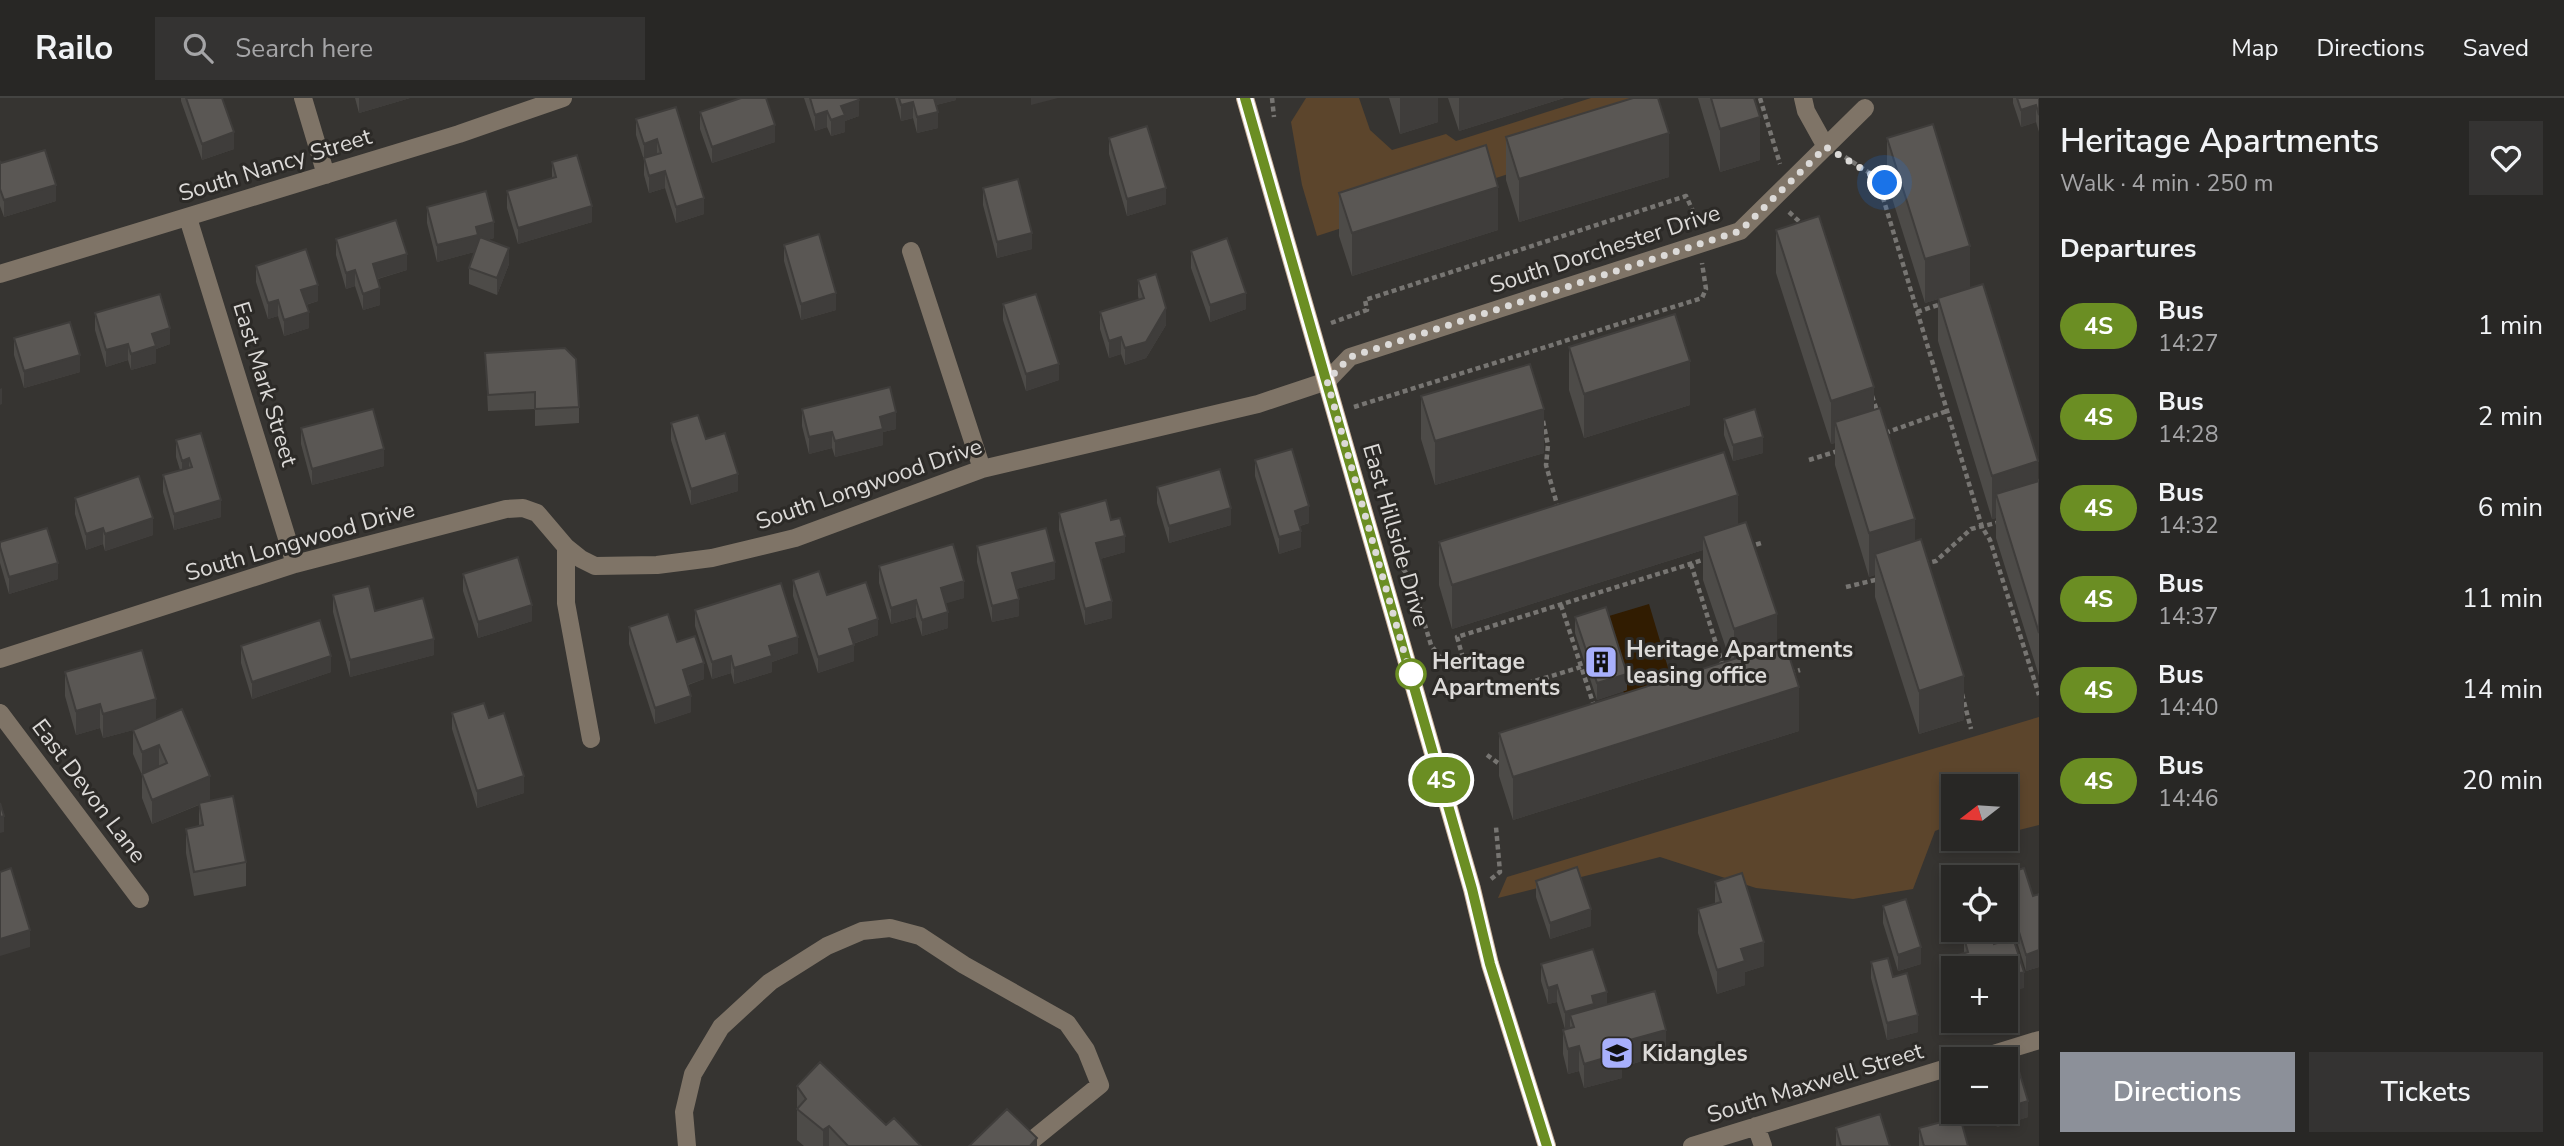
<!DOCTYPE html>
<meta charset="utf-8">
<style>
body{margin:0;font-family:"Nunito Sans",sans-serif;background:#343332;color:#f1f3f6;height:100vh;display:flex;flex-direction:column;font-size:26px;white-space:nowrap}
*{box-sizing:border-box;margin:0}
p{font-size:23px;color:#a5a5a7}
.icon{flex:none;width:38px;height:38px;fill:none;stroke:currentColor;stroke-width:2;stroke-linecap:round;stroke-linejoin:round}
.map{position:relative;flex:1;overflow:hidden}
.details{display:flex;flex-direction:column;background:#282725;width:525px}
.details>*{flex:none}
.badge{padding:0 14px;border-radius:23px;font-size:24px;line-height:46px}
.needle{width:46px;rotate:253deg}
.buttons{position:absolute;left:1941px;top:676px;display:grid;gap:14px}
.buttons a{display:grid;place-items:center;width:77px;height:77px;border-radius:0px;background:#282725;box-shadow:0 4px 10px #0003,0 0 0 2px #444442;font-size:35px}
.you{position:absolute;width:35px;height:35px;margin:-18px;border:5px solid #fff;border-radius:50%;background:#1a73e8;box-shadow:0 0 0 10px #1a73e833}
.map>.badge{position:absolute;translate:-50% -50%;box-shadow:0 0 0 4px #fff}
h2{padding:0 21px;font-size:26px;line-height:63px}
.round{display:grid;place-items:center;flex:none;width:74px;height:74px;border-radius:0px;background:#343332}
.head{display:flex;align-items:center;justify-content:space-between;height:119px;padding:0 21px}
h1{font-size:33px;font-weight:600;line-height:52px}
.primary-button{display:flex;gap:14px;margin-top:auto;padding:14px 21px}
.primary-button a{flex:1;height:80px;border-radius:0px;background:#8c9099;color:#fff;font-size:28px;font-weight:600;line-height:80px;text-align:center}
.primary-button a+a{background:#343332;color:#f1f3f6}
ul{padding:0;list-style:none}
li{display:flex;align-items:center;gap:21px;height:91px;padding:0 21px}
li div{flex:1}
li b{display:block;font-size:26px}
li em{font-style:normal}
li .badge{min-width:77px;font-weight:700;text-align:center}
header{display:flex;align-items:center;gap:42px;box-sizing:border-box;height:98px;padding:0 35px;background:#282725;border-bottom:2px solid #444442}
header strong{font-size:33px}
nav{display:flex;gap:38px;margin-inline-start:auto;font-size:24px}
.search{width:490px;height:63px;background:#343332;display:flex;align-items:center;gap:18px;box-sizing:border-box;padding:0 24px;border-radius:0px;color:#a5a5a7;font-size:26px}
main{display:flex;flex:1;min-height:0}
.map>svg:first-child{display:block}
.green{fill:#5c452c}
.water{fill:#311c01}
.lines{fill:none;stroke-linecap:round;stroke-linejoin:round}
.path{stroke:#777572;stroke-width:4.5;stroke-dasharray:5 3.5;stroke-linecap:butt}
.minor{stroke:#7f7467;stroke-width:18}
.major{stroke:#cab298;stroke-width:18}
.wall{fill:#4d4b48}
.shaded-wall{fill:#3f3d3b}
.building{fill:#5a5754;stroke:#3f3d3b;stroke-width:2}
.line-casing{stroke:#fff;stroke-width:16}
.line{stroke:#6b8e23;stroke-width:10}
.walk{stroke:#dcdad8;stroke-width:7;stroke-dasharray:0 12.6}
.stop-dot{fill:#fff;stroke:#6b8e23;stroke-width:3.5}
.labels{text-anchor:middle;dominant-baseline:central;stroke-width:6;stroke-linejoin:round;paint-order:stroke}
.street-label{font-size:23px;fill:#dcdad8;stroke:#2c2a27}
.poi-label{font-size:23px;font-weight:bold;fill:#dcdad8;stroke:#2c2a27;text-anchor:start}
.stop-label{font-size:23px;font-weight:bold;fill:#dcdad8;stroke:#2c2a27;text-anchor:start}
</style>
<header>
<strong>Railo</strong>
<div class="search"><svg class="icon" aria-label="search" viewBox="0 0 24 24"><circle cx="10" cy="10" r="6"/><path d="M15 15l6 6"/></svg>Search here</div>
<nav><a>Map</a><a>Directions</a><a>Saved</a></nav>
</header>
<main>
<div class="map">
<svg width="2039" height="1048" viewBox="0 0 2039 1048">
<rect width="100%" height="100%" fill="#363431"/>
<!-- green -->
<path class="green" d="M1306 0H1359L1370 32 1392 52 1446 36 1456 43 1591 0H1637L1647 31 1317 138 1302 87 1291 24Z
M2039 619V727L2019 732 2006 712V688H1953V726L1935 733 1913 791 1853 801 1756 790 1660 759 1498 800 1507 779Z"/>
<!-- water -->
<path class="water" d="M1649 506 1672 583 1625 598 1599 521Z"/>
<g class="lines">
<!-- path -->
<path class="path" d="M1272 0 1274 19
M1760 0 1780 66
M1845 59 1885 85
M1890 76 1881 93 1982 429 1990 442 2039 597
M1789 114 1803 127
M1917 214 1941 206
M1331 225 1367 212 1365 202 1686 98 1699 126
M1872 298 1878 316
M1354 309 1702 200 1706 191 1702 165
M1543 323 1548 347 1546 367 1558 410
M1885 335 1947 313
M1809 362 1838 353
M1748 449 1761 445
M1691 466 1723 568
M1924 466 1936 463 1971 431 2000 424
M1403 471 1411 481 1431 547 1444 565
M1846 489 1879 481
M1561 507 1594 608
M1463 560 1457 539 1706 461
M1790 575 1800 572
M1495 595 1581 569
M1962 596 1971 631
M1487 657 1498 665 1504 663
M1491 781 1500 774 1496 729"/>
<!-- minor -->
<path class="minor" d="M303 0 326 77
M1803 0 1806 13 1826 49
M188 120 295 466
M911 153 982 371
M0 176 459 36 563 0
M566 449V505L591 641
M0 561 295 466 506 411 523 410 537 415 566 449 581 461 595 468 657 467 712 460 795 440 982 371 1258 306 1327 283 1350 259 1740 133 1865 10
M0 615 140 801
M1977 961 2039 942
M1756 1028 1763 1048
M687 1048 684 1014 693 976 721 929 770 884 827 848 862 833 890 830 920 838 964 867 1067 925 1086 952 1100 987 1031 1043
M1692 1048 1953 968"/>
<!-- major -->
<path class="major" d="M1245 0 1472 791 1490 866 1547 1048"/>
</g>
<!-- wall -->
<path class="wall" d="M181 0H222L234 51 202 62 181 3Z
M355 0H410L359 15Z
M804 0H858L859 18 845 23V34L831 38 827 29 815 33Z
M895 0H956V2L936 7 938 30 917 35 913 20 901 23Z
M1389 0H1438V24L1400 36Z
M1448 0H1564L1459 33Z
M1698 0H1754L1760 62 1720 74Z
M2013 0H2039V34L2036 24 2021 29 2013 5Z
M676 9 704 116 676 125 665 90 649 95 644 77V62L636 37V21Z
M700 14 775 44 712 65 700 31Z
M1506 39 1669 79 1519 124 1506 82Z
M1109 40 1166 106 1127 118 1109 56Z
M1887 40 1970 190 2039 383V578L1996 440V420L1992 421 1938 243V201L1925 205 1887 84Z
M0 63 1 65 56 103 4 119 0 108Z
M552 64 592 124 518 146 507 110V93L552 80Z
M983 90 1032 151 997 160 983 107Z
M1339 95 1498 132 1352 178 1339 138Z
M427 109 494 140 488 142 509 166 497 197 469 186V170L474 154 437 164 427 125Z
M1776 132 1874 312 1915 443 1964 622 1919 636 1875 499V477L1869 479 1835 367V345L1831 346 1776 175Z
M336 141 407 172 378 181 380 207 363 212 355 188 346 191 336 157Z
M784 147 836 212 801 222 784 163Z
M1191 153 1246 211 1210 224 1191 170Z
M256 168 318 203 306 207 309 230 284 238 278 218 268 221 256 184Z
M1138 182 1166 227 1146 260 1125 267 1121 256 1109 260 1100 231V214L1139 202 1138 198Z
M1003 206 1059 282 1026 293 1003 222Z
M95 215 170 246 156 251V265L131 272 128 262 106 269 95 232Z
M14 240 80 274 24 290 14 257Z
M1569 249 1690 307 1584 340 1569 292Z
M485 255 579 309V325L535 328V311L488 313Z
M1421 298 1544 355 1435 387 1421 341Z
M802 311 896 331 883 334V347L835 359 832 350 809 356 802 328Z
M1724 321 1763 355 1733 363 1724 337Z
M671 325 706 341 738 393 691 407 671 342Z
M301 330 384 368 312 387 301 346Z
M176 342 221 402V419L174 432 163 394V377L180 372 176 359Z
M1255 362 1309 425 1300 428 1301 449 1279 456 1255 378Z
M1157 389 1231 427 1169 445 1157 405Z
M75 400 153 437 105 453 103 446 86 452 75 416Z
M1059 415 1111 422 1125 454 1100 461 1112 520 1085 527 1059 432Z
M1738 427 1777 548 1799 633 1513 722 1499 678V635L1730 562 1703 482V452L1452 531 1439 487V444Z
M0 444 58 481 9 496 0 465Z
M977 448 1055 481 1016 491 1019 518 992 524 977 464Z
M879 468 964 500 945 505 948 530 922 538 916 519 891 526 879 485Z
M463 476 532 523 478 540 463 493Z
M793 482 827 497 878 537 853 546 854 563 818 575 793 498Z
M333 497 375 513 434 557 350 579 333 514Z
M695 512 798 555 772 564V574L734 586 731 575 712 581 695 528Z
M1575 519 1627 592 1597 602 1575 535Z
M629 529 677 544 704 581 688 587 691 614 655 626 629 546Z
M241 548 331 574 252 601 241 565Z
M65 574 156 622 210 702 206 704 246 764V788L194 798 186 755V731L199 728V707L152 726 142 700V677L133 656V632L103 640 100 630 76 637 65 598Z
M452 615 489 620 524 695 477 710 452 631Z
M2024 770 2033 798 2039 796V869L2026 873 2006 808V779H2001V777Z
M1536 783 1591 828 1550 841 1536 799Z
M1715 784 1764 868 1745 874V887L1717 896 1698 835V811L1715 806Z
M1883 808 1921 866 1898 873 1883 825Z
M1964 840 1994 846 2024 890 2006 870H1953V883L1951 875V859L1964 855Z
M1871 864 1893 879 1918 934 1887 942 1871 880Z
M1541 866 1607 907 1666 956 1622 969V980L1584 990 1579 973 1568 976 1563 956V932L1565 931 1557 904 1548 906 1541 883Z
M797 988 886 1027 921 1048H804L797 1042Z
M1992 1013H2006L2028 1019 1997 1029Z
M1836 1030 1890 1048H1836Z
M1919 1030 1968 1048H1919Z"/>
<!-- shaded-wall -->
<path class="shaded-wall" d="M359 0H410L359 15Z
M932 0H956V2L932 8Z
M1031 0H1058L1031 7Z
M1400 0H1438V24L1400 36Z
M1459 0H1564L1459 33Z
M859 2V18L845 23V34L831 38V22L841 8Z
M913 4V20L901 23V7Z
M2036 7V24L2021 29V12Z
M827 13V29L815 33V17Z
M938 14V30L917 35V19Z
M1760 19V62L1720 74V31Z
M775 27V44L712 65V49Z
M234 34V51L202 62V46Z
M1669 35V79L1519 124V81Z
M657 41V58L644 62V46Z
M665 73V90L649 95V78Z
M56 87V103L4 119V102Z
M1498 89V132L1352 178V135Z
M1166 90V106L1127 118V101Z
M704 100V116L676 125V109Z
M592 108V124L518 146V130Z
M494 124V140L478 145V153L437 164V147L476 129Z
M1032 135V151L997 160V144Z
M1970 148V191L1925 205V161Z
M509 150V166L497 197V180Z
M407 156V172L373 182V166Z
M355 172V188L346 191V175Z
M318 187V203L301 208V192Z
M380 190V207L363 212V196Z
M836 195V212L801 222V206Z
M1246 195V211L1210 224V207Z
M278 202V218L268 221V205Z
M1166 210V227L1146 260 1125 267V250Z
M309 214V230L284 238V222Z
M170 230V246L156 251V265L131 272V256L152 236Z
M1121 239V256L1109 260V243Z
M128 246V262L106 269V252Z
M80 257V274L24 290V273Z
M1690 263V307L1584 340V296Z
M1059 266V282L1026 293V276Z
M1874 289V332L1835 324V345L1831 346V303Z
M2 290V306L0 307V291Z
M1544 311V355L1435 387V343Z
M896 314V331L883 334V347L835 359V343L880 319Z
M832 334V350L809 356V339Z
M1763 339V355L1733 363V347Z
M384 351V368L312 387V371Z
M189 360V377L182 379V363Z
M2038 363V407L1996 396V420L1992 421V378Z
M738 376V393L691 407V391Z
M1738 397V440L1703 438V452L1452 531V487Z
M221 402V419L174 432V416Z
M1309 408V425L1295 429V413Z
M1231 410V427L1169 445V428Z
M153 420V437L105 453V436Z
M1915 421V464L1875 456V477L1869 479V435Z
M103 430V446L86 452V436Z
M1301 433V449L1279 456V439Z
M1125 438V454L1096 462V445Z
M1055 464V481L1012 492V475Z
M58 465V481L9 496V479Z
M964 483V500L941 507V490Z
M1019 501V518L992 524V508Z
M916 502V519L891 526V510Z
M1112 503V520L1085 527V511Z
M532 507V523L478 540V524Z
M948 514V530L922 538V522Z
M1777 516V560L1734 574V531Z
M878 521V537L849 547V531Z
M798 539V555L772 564V574L734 586V570L769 548Z
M434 541V557L350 579V562Z
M854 547V563L818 575V559Z
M331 558V574L252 601V584Z
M731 558V575L712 581V564Z
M704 565V581L683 588V572Z
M1627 576V592L1597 602V585Z
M1964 578V622L1919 636V593Z
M1799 589V633L1513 722V679Z
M691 598V614L655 626V610Z
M156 601V626L103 640V616Z
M100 606V630L76 637V613Z
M159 647V671L142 678V654Z
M210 678V702L152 726V702Z
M524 678V695L477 710V693Z
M4 718V734L0 735V719Z
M1591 811V828L1550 841V825Z
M30 832V849L0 858V841Z
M1764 844V868L1745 874V887L1717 896V872L1741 851Z
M1921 849V866L1898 873V857Z
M2039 852V869L2026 873V857Z
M2024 874V890L2006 896V879Z
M1557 887V904L1548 906V890Z
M1607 894V911L1570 917V929L1565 931V914L1592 898Z
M1918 917V934L1887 942V925Z
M1666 932V956L1622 969V980L1584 990V966L1619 945Z
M1579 948V973L1568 976V951Z
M2028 1003V1019L1997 1029V1013H2006V1010Z
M829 1028V1048H823V1032Z
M1037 1040V1048H1030Z"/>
<!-- building -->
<path class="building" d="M186 0H222L234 34 202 46Z
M741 0H766L775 27 712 49 700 14Z
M810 0H858L859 2 841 8 845 17 831 22 827 13 815 17Z
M899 0H934L938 14 917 19 913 4 901 7Z
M1633 0H1658L1669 35 1519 81 1506 39Z
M1711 0H1754L1760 19 1720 31Z
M2017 0H2039V17L2036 7 2021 12Z
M676 9 704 100 676 109 665 73 649 78 644 60 661 55 657 41 644 46 636 21Z
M1933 26 1970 148 1925 161 1887 40Z
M1147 28 1166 90 1127 101 1109 40Z
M1486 47 1498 89 1352 135 1339 95Z
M45 52 56 87 4 102 0 91V63L1 65Z
M577 57 592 108 518 130 507 93 556 79 552 64Z
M1018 81 1032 135 997 144 983 90Z
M486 93 494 124 476 129 478 137 437 147 427 109Z
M1819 118 1874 289 1831 303 1776 132Z
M396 122 407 156 373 166 380 190 363 196 355 172 346 175 336 141Z
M819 136 836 195 801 206 784 147Z
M480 139 509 150 497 180 469 170Z
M1227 140 1246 195 1210 207 1191 153Z
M306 151 318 187 301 192 309 214 284 222 278 202 268 205 256 168Z
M1156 176 1166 210 1146 244 1125 250 1121 239 1109 243 1100 214 1144 200 1138 182Z
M1983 186 2038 363 1992 378 1938 200Z
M160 196 170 230 152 236 156 248 131 256 128 246 106 252 95 215Z
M1036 196 1059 266 1026 276 1003 206Z
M1675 216 1690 263 1584 296 1569 249Z
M70 224 80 257 24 273 14 240Z
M565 250 576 261 579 309 535 311V294L488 297 485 255Z
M1530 266 1544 311 1435 343 1421 298Z
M890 289 896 314 880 319 883 331 835 343 832 334 809 339 802 311Z
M1880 310 1915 421 1869 435 1835 324Z
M373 311 384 351 312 371 301 330Z
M1755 311 1763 339 1733 347 1724 321Z
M698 317 706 341 725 335 738 376 691 391 671 325Z
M201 335 221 402 174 416 163 377 192 369 189 360 182 363 176 342Z
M1292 351 1309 408 1295 413 1301 433 1279 439 1255 362Z
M1724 354 1738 397 1452 487 1439 444Z
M1220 371 1231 410 1169 428 1157 389Z
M139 378 153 420 105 436 103 430 86 436 75 400Z
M2039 383V535L1996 396Z
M1106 402 1111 422 1120 420 1125 438 1096 445 1112 503 1085 511 1059 415Z
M1746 424 1777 516 1734 531 1703 438Z
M47 430 58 465 9 479 0 449V444Z
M1046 430 1055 464 1012 475 1019 501 992 508 977 448Z
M1921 441 1964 578 1919 593 1875 456Z
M953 446 964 483 941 490 948 514 922 522 916 502 891 510 879 468Z
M518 459 532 507 478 524 463 476Z
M819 473 827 497 866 484 878 521 849 531 854 547 818 559 793 482Z
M781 485 798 539 769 548 772 558 734 570 731 558 712 564 695 512Z
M369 488 375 513 423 500 434 541 350 562 333 497Z
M1606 509 1627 576 1597 585 1575 519Z
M668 516 677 544 695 538 704 565 683 572 691 598 655 610 629 529Z
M320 522 331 558 252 584 241 548Z
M1785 545 1799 589 1513 679 1499 635Z
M142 552 156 601 103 616 100 606 76 613 65 574Z
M484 605 489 620 504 615 524 678 477 693 452 615Z
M182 611 210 678 152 702 142 676 167 665 159 647 142 654 133 632Z
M233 698 246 764 194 774 186 731 203 727 199 705Z
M0 705 4 718 0 719Z
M1577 769 1591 811 1550 825 1536 783Z
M11 770 30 832 0 841V774Z
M2024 770 2033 798 2039 796V852L2026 857 2006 791V779H2002L2001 777Z
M1742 775 1764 844 1741 851 1745 863 1717 872 1698 811 1721 804 1715 784Z
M1906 801 1921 849 1898 857 1883 808Z
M1990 832 1994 846 2013 840 2024 874 2006 879V870H1954L1951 859 1968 854 1964 840Z
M1593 851 1607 894 1592 898 1594 906 1565 914 1557 887 1548 890 1541 866Z
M1888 860 1893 879 1907 875 1918 917 1887 925 1871 864Z
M1655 893 1666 932 1619 945 1622 955 1584 966 1579 948 1568 951 1563 932 1574 929 1570 917Z
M820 964 886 1027 894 1020 921 1048H848L829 1028 823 1032 797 1011 806 1001 797 988Z
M2019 973 2028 1003 2006 1010V977Z
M1007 1011 1037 1040 1030 1048H969Z
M1880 1016 1890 1048H1841L1836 1030Z
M1960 1019 1968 1048H1924L1919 1030Z"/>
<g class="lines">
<defs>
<path id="line" d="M1245 0 1472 791 1490 866 1547 1048"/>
</defs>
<!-- line casing -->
<use href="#line" class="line-casing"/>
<!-- line -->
<use href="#line" class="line"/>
<!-- walk -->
<path class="walk" d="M1411 576 1412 582 1327 283 1350 259 1740 133 1826 49 1885 85"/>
</g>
<!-- icons -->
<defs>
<symbol id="building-square" viewBox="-11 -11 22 22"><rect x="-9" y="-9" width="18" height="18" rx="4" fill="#a8b0fc" stroke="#2c2a27"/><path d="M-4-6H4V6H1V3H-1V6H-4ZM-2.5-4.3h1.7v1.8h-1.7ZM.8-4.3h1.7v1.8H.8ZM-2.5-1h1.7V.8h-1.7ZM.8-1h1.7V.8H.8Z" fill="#111"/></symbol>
<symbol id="school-square" viewBox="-11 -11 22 22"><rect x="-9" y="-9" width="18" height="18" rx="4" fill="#a8b0fc" stroke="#2c2a27"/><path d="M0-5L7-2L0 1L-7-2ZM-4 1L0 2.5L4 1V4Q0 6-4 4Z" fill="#111"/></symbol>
</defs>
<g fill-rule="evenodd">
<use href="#building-square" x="1582" y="545" width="38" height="38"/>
<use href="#school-square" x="1598" y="936" width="38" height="38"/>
</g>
<!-- markers -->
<circle class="stop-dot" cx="1411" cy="576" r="14"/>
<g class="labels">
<!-- street labels -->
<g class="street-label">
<text transform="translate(275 67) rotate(-17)">South Nancy Street</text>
<text transform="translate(1605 151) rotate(-18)">South Dorchester Drive</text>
<text transform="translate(265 286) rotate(73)">East Mark Street</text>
<text transform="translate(869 386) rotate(-19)">South Longwood Drive</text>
<text transform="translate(1396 437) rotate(74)">East Hillside Drive</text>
<text transform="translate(300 443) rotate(-16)">South Longwood Drive</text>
<text transform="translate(89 693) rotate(53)">East Devon Lane</text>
<text transform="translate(1815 985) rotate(-17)">South Maxwell Street</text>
</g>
<!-- poi labels -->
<g class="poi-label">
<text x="1626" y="551">Heritage Apartments<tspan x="1626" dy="26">leasing office</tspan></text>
<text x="1642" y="955">Kidangles</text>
</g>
<!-- stop labels -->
<g class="stop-label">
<text x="1432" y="563">Heritage<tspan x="1432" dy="26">Apartments</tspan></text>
</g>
</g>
</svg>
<div class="buttons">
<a><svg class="needle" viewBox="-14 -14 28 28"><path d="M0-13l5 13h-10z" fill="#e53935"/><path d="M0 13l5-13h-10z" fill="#a5a5a7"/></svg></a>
<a><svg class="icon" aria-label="locate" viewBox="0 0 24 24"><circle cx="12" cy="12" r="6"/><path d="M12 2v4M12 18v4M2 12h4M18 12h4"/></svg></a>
<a>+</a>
<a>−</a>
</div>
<div class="you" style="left:1885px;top:85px"></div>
<b class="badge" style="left:1441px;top:682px;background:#6b8e23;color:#fff">4S</b>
</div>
<section class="details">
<div class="head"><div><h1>Heritage Apartments</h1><p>Walk · 4 min · 250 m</p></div><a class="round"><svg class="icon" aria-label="heart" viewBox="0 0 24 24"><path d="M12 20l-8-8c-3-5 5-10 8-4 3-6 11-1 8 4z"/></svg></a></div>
<h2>Departures</h2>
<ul>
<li><span class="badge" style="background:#6b8e23;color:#fff">4S</span><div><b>Bus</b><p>14:27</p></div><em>1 min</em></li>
<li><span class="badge" style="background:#6b8e23;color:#fff">4S</span><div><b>Bus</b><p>14:28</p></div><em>2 min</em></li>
<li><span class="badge" style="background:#6b8e23;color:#fff">4S</span><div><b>Bus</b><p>14:32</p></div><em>6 min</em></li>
<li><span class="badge" style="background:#6b8e23;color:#fff">4S</span><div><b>Bus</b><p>14:37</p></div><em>11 min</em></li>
<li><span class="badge" style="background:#6b8e23;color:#fff">4S</span><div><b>Bus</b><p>14:40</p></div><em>14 min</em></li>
<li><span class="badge" style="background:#6b8e23;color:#fff">4S</span><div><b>Bus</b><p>14:46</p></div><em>20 min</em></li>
</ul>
<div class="primary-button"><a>Directions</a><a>Tickets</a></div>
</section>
</main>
